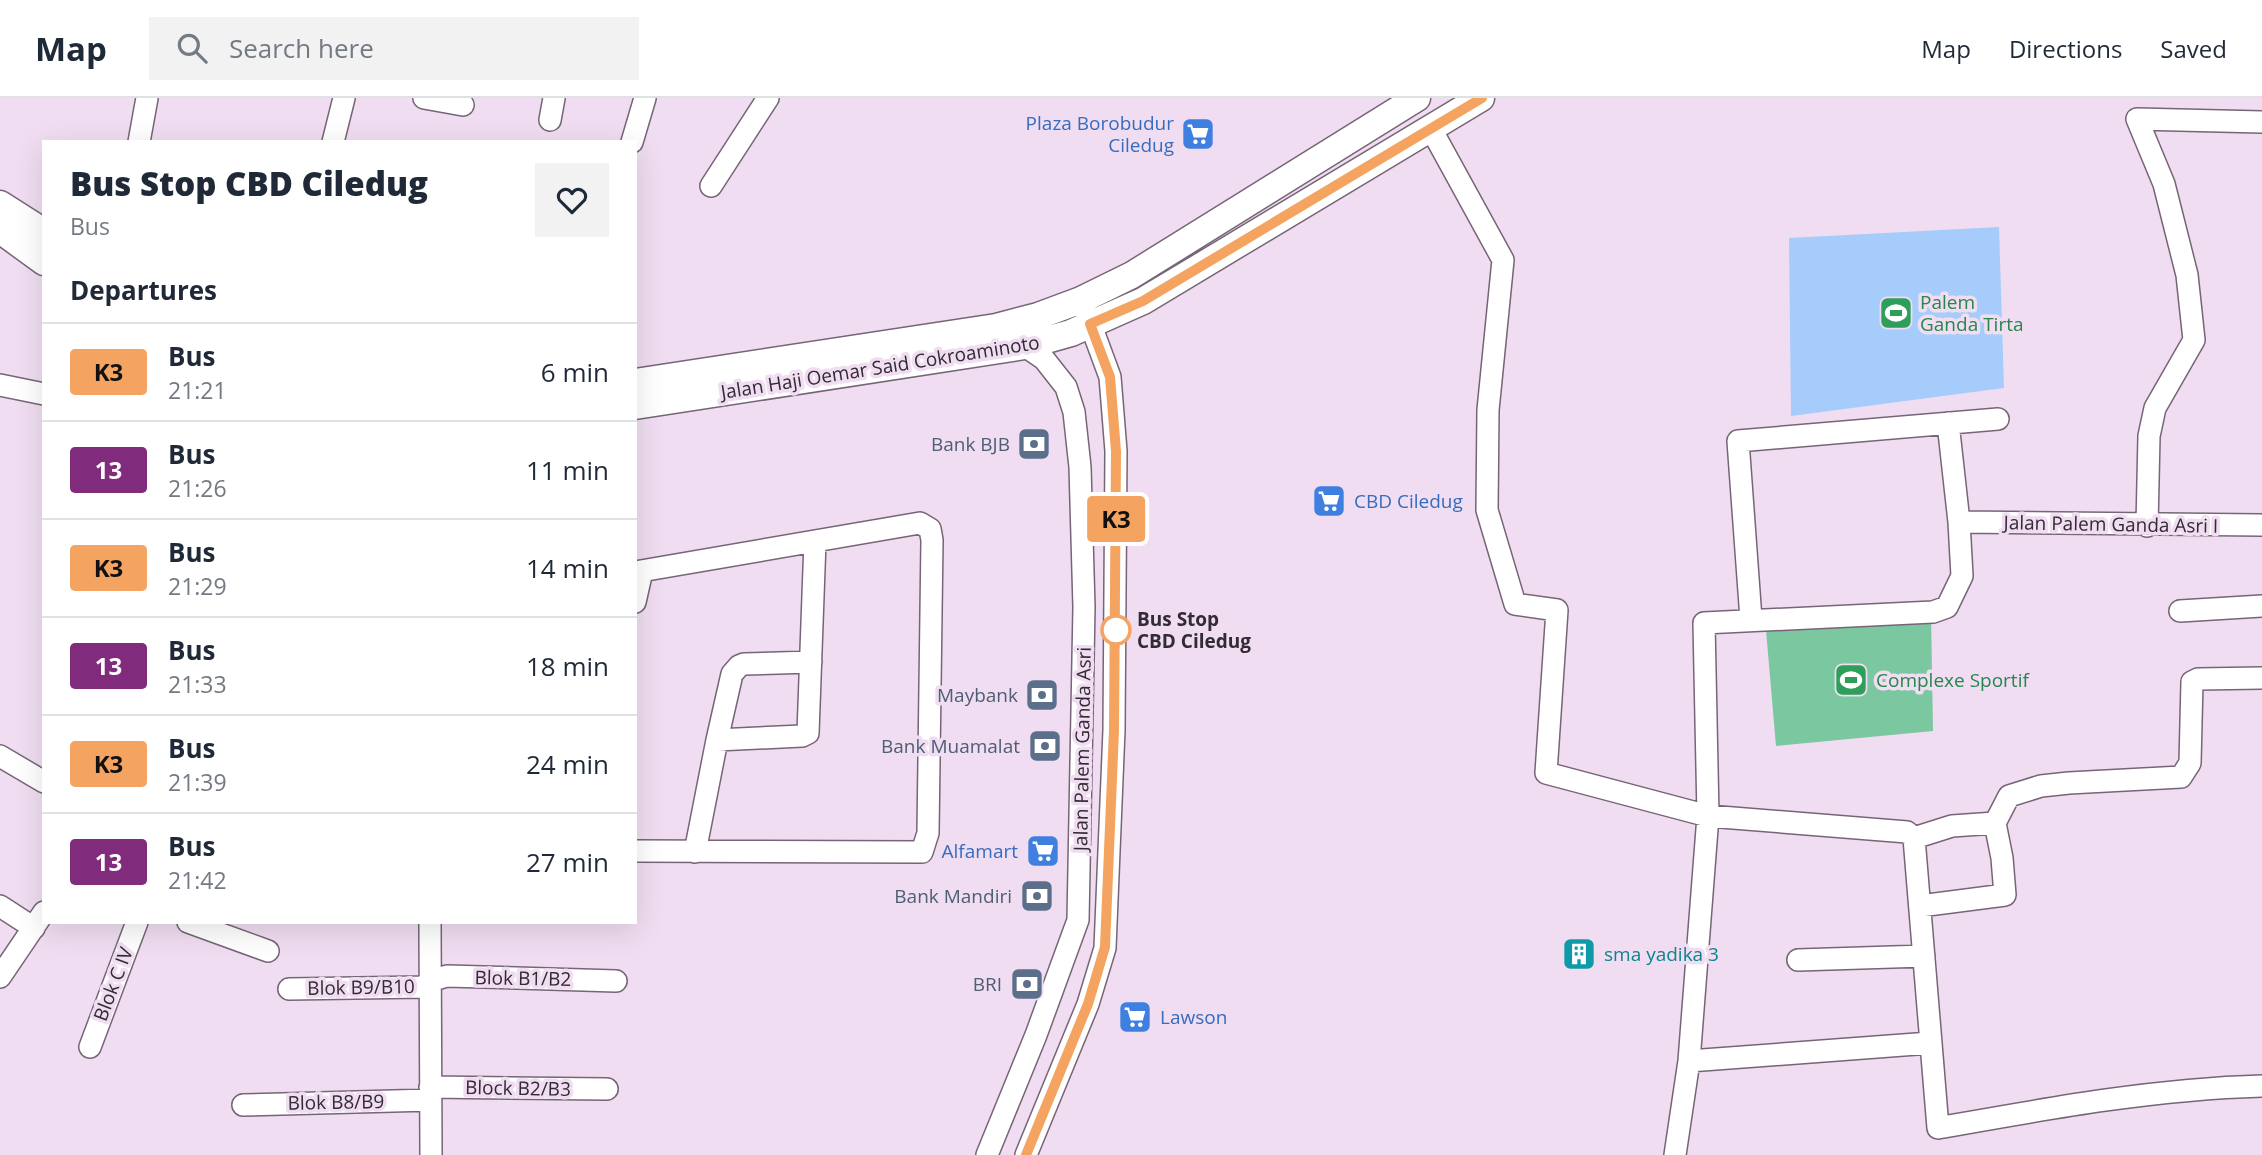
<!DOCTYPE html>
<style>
body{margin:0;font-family:"Open Sans",sans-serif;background:#f2f2f3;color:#1f2937;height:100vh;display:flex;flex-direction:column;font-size:26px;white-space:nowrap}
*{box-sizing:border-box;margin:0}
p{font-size:23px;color:#747a83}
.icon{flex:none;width:38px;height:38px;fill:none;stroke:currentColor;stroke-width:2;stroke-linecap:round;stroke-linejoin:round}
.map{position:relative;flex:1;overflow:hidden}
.side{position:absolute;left:42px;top:42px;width:595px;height:784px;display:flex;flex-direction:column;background:#fff;border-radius:0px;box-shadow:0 7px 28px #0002}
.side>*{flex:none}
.badge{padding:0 14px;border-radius:5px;font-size:24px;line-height:46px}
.map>.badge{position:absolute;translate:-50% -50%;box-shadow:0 0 0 4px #fff}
h2{padding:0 28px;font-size:26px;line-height:63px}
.round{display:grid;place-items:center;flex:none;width:74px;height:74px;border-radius:0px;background:#f2f2f3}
.head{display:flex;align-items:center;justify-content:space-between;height:119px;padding:0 28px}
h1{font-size:33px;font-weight:800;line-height:52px}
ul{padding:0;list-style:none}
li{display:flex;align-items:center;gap:21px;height:98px;padding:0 28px;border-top:2px solid #e0e1e3}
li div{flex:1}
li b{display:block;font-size:26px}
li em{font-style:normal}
li .badge{min-width:77px;font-weight:700;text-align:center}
header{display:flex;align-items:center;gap:42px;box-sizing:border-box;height:98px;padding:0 35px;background:#fff;border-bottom:2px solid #e0e1e3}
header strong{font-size:33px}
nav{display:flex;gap:38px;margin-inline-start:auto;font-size:24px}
.search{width:490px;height:63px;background:#f2f2f3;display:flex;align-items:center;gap:18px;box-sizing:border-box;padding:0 24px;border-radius:0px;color:#747a83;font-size:26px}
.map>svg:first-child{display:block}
.green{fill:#7bc79f}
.water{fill:#a5ccfb}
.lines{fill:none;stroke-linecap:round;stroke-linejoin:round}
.minor-casing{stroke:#766576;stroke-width:24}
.major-casing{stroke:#766576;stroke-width:29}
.minor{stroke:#fff;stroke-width:21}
.major{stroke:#fff;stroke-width:26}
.line-casing{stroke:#fff;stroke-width:16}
.line{stroke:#f4a460;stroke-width:10}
.stop-dot{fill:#fff;stroke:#f4a460;stroke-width:3.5}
.labels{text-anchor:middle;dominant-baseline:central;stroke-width:7;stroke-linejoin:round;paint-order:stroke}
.shop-label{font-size:19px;fill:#366cbe;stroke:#f0ddf1;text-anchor:end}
.leisure-label{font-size:19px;fill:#27864d;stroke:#f0ddf1;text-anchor:start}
.street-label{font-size:19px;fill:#322b33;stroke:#f0ddf1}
.service-label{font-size:19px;fill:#4e5e75;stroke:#f0ddf1;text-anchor:end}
.stop-label{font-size:19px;font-weight:bold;fill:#322b33;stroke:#f0ddf1;text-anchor:start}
.culture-label{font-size:19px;fill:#0d838f;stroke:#f0ddf1;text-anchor:start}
</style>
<header>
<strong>Map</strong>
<div class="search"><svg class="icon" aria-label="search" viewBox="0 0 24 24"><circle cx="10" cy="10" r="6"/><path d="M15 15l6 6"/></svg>Search here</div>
<nav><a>Map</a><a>Directions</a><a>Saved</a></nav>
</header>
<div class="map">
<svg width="2262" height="1057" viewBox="0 0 2262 1057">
<rect width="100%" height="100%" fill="#f0ddf1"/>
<!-- green -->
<path class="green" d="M1931 516 1933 633 1776 648 1766 532Z"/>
<!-- water -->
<path class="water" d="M1999 129 2004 290 1791 318 1789 140Z"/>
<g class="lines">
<defs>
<path id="minor" d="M424 0 463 7
M550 22 554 0
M1430 29 1503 162 1488 312 1487 412 1515 506 1557 512 1546 675 1708 718 1907 734 1914 740 1938 1030C2045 1011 2153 991 2262 988
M139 44 147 0
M333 44 344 0
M632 44 645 0
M711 88 768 0
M0 287 44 296
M1959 424 2262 427
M2147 428 2149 338 2155 310 2194 242 2187 177 2164 86 2137 21 2262 24
M635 474 920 425 930 431 932 442 928 735 922 754 635 753
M635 504 642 473
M2180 513 2262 508
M1751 521 1738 343 1998 321
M717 642 802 638 808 635 815 443
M0 658 44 684
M1914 740 1952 728 1995 725 2009 698 2041 688 2069 685 2181 679 2190 665 2192 584 2198 581 2262 580
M695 754 717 642 732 576 739 568 744 566 811 564
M0 808 34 830
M1920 808 2005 797 2002 760 1995 725
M188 824 268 853
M430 824 431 1057
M1798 862 1924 858
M0 879 44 814
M289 891 423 889 430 883 447 878 616 883
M90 949 137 824
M1689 963 1930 945
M430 989 607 991
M243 1007 430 1002
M987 1057 1036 937 1078 822 1084 509 1080 369 1074 314 1066 289 1044 261 1025 248
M1026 1057 1088 906 1105 850 1114 632 1116 353 1110 279 1086 214
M1675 1057 1689 963 1708 718 1704 525 1933 514 1947 509 1962 478 1959 424 1948 325"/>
<path id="major" d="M0 106 44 134
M0 132 44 164
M635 284 996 229 1038 218 1081 202 1132 177 1417 0
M635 308 1025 248 1071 235 1143 203 1481 0"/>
</defs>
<!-- minor casing -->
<use href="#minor" class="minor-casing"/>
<!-- major casing -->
<use href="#major" class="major-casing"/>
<!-- minor -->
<use href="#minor" class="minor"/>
<!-- major -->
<use href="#major" class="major"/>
</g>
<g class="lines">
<defs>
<path id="line" d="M1026 1057 1088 906 1105 849 1114 632 1116 353 1110 279 1090 226 1143 203 1482 0"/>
</defs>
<!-- line casing -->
<use href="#line" class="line-casing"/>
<!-- line -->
<use href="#line" class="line"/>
</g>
<!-- icons -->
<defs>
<symbol id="supermarket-square" viewBox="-11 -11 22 22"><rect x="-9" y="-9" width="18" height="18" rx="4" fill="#3f7fe0" stroke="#f0ddf1"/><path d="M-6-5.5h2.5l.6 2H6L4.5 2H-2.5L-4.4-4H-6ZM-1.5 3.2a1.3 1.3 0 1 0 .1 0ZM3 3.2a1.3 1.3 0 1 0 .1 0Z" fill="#fff"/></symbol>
<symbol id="stadium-square" viewBox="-11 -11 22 22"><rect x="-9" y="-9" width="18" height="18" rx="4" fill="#2e9e5b" stroke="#f0ddf1"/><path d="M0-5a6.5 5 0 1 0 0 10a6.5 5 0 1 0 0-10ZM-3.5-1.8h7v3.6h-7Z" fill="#fff"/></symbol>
<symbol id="bank-square" viewBox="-11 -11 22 22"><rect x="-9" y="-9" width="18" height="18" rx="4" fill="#5c6f8a" stroke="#f0ddf1"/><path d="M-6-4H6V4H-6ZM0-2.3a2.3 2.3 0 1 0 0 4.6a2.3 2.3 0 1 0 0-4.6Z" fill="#fff"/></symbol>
<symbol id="building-square" viewBox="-11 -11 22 22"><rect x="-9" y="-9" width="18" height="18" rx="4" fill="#0f9aa8" stroke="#f0ddf1"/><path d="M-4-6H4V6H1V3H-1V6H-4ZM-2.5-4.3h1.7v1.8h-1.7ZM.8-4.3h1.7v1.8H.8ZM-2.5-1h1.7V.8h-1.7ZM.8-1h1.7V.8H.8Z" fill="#fff"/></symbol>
</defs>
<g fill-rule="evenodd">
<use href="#supermarket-square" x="1179" y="17" width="38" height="38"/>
<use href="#stadium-square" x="1877" y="196" width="38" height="38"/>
<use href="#bank-square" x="1015" y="327" width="38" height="38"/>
<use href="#supermarket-square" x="1310" y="384" width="38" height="38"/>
<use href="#stadium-square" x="1832" y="563" width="38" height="38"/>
<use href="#bank-square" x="1023" y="578" width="38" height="38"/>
<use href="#bank-square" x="1026" y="629" width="38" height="38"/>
<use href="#supermarket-square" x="1024" y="734" width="38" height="38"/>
<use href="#bank-square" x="1018" y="779" width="38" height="38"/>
<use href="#building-square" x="1560" y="837" width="38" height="38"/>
<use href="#bank-square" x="1008" y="867" width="38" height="38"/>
<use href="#supermarket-square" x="1116" y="900" width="38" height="38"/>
</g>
<!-- markers -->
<circle class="stop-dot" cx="1116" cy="532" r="14"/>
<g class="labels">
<!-- shop labels -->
<g class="shop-label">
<text x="1174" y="25">Plaza Borobudur<tspan x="1174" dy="22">Ciledug</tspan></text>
<text x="1354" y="403" text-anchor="start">CBD Ciledug</text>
<text x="1018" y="753">Alfamart</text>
<text x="1160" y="919" text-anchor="start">Lawson</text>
</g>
<!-- leisure labels -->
<g class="leisure-label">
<text x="1920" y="204">Palem<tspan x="1920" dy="22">Ganda Tirta</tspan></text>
<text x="1876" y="582">Complexe Sportif</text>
</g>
<!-- street labels -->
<g class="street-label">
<text transform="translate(880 269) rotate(-9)">Jalan Haji Oemar Said Cokroaminoto</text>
<text transform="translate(2111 426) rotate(1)">Jalan Palem Ganda Asri I</text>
<text transform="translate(1082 651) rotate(-89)">Jalan Palem Ganda Asri</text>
<text transform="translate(523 880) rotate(1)">Blok B1/B2</text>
<text transform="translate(113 886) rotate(-69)">Blok C IV</text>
<text transform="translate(361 889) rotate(-1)">Blok B9/B10</text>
<text transform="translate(518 990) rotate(1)">Block B2/B3</text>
<text transform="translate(336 1004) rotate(-1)">Blok B8/B9</text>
</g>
<!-- service labels -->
<g class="service-label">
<text x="1010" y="346">Bank BJB</text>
<text x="1018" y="597">Maybank</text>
<text x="1020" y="648">Bank Muamalat</text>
<text x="1012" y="798">Bank Mandiri</text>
<text x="1002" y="886">BRI</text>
</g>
<!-- stop labels -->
<g class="stop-label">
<text x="1137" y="521">Bus Stop<tspan x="1137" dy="22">CBD Ciledug</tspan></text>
</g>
<!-- culture labels -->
<g class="culture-label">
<text x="1604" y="856">sma yadika 3</text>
</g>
</g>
</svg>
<b class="badge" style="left:1116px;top:421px;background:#f4a460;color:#111">K3</b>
<section class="side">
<div class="head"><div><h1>Bus Stop CBD Ciledug</h1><p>Bus</p></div><a class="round"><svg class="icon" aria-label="heart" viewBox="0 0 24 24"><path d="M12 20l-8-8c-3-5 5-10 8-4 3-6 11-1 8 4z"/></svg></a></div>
<h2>Departures</h2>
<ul>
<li><span class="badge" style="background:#f4a460;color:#111">K3</span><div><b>Bus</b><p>21:21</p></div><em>6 min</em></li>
<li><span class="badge" style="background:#802b7c;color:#fff">13</span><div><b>Bus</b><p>21:26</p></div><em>11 min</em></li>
<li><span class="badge" style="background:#f4a460;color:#111">K3</span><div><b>Bus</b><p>21:29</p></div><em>14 min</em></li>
<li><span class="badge" style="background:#802b7c;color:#fff">13</span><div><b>Bus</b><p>21:33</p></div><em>18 min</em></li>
<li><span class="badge" style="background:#f4a460;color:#111">K3</span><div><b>Bus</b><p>21:39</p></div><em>24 min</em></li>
<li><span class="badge" style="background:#802b7c;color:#fff">13</span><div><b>Bus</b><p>21:42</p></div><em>27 min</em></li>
</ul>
</section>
</div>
